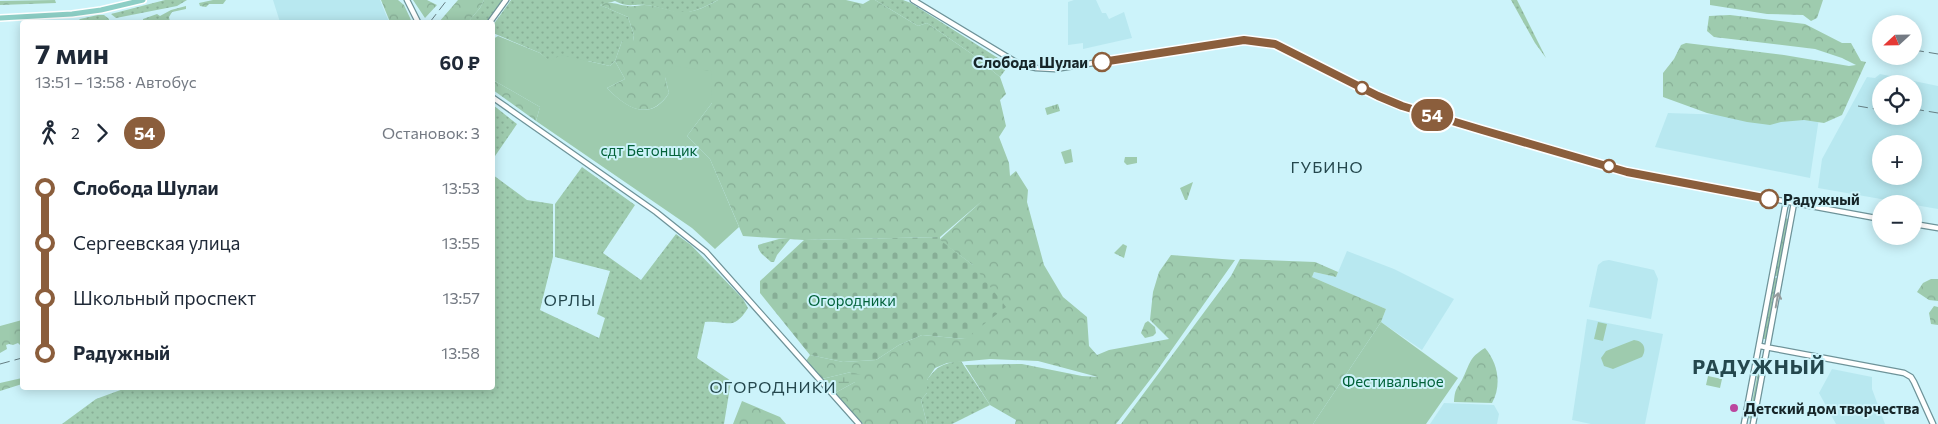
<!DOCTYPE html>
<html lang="ru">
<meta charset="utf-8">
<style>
body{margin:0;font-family:Commissioner,sans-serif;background:#f6f6f7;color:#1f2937;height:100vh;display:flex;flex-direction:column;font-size:19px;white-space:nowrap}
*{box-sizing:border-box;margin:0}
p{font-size:16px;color:#747a83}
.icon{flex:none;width:28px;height:28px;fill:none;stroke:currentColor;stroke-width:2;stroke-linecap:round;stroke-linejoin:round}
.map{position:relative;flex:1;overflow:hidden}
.side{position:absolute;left:20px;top:20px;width:475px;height:370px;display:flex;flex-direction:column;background:#fff;border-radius:5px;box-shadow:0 2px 12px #0003}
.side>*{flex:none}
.badge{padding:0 10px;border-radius:16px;font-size:18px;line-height:32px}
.needle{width:32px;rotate:248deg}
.fabs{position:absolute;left:1872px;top:15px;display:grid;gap:10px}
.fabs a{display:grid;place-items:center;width:50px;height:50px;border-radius:50%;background:#fff;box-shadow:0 2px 12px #0003;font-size:25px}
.map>.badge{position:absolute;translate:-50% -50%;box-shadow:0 0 0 2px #fff}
.legs{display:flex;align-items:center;gap:8px;height:55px;padding:0 15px;font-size:16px}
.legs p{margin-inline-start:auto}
.overview{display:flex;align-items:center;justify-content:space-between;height:85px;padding:0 15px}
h1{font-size:28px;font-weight:700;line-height:38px}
ul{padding:0 15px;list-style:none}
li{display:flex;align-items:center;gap:18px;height:55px;font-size:19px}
li i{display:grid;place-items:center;width:8px;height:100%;margin:0 6px;background:currentColor}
li i::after{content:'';width:12px;height:12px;margin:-6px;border:4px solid;border-radius:50%;background:#fff}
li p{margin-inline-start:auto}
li:first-child i{background:linear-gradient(#0000 50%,currentColor 0)}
li:last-child i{background:linear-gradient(currentColor 50%,#0000 0)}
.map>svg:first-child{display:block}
.built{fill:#b8e8f0;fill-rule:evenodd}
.grass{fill:url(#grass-dots)}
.forest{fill:url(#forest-crowns)}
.wetland{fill:url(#wetland-marsh)}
.cemetery{fill:url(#cemetery-stones)}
.park{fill:url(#park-tufts)}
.garden{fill:#9ecbae}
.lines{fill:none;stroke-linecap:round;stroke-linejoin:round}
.secondary-casing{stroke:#6e9399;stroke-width:7}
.primary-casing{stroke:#fff;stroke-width:8}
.secondary{stroke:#fff;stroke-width:4.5}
.primary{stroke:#8ccec5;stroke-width:5}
.rail{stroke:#657e83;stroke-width:1;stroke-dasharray:10 5;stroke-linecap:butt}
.oneway{stroke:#969d9e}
.line-1-casing{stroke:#fff;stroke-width:11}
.line-1{stroke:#8b5e3c;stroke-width:8}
.stop-1-dot{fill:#fff;stroke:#8b5e3c;stroke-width:2.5}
.poi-dot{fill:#bb469e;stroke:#ccf3fa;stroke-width:2}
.labels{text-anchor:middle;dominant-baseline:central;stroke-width:4;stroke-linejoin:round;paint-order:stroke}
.stop-label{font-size:15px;font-weight:bold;fill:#162528;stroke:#ccf3fa;text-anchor:end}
.park-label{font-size:15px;fill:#03623a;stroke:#ccf3fa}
.poi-label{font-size:15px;font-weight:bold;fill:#162528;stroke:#ccf3fa;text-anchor:start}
.neighbourhood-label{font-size:16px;letter-spacing:1px;fill:#24474d;stroke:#ccf3fa}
.district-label{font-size:20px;font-weight:bold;letter-spacing:1px;fill:#24474d;stroke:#ccf3fa}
</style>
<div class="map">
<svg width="1938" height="424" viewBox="0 0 1938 424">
<defs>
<pattern id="grass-dots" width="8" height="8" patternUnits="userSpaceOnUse" patternTransform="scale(1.25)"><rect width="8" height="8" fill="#9ecbae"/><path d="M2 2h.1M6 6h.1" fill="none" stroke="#87ae96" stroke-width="1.8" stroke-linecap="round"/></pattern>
<pattern id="forest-crowns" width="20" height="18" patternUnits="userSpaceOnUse" patternTransform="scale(1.25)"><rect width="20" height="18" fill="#9ecbae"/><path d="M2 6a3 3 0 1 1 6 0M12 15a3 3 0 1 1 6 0" fill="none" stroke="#87ae96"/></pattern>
<pattern id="wetland-marsh" width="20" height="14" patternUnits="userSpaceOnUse" patternTransform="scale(1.25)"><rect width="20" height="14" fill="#9ecbae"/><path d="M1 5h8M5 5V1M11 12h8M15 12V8" fill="none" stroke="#87ae96"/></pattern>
<pattern id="cemetery-stones" width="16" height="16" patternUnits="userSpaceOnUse" patternTransform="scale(1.25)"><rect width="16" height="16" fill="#9ecbae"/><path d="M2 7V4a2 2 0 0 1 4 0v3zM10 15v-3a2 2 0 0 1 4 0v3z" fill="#87ae96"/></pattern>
<pattern id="park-tufts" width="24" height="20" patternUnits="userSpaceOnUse" patternTransform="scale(1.25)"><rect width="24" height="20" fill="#9ecbae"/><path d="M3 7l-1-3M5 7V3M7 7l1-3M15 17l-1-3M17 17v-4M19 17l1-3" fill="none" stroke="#87ae96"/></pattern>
</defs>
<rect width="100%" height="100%" fill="#ccf3fa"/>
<!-- built -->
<path class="built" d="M273 0H380L389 22H280Z
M1074 0H1096L1102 13H1106L1109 19 1124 12 1132 38 1083 49V43L1068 45V2Z
M1880 74 1938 86V209L1818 188 1822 159 1867 77 1875 78ZM1881 84H1914V116H1881ZM1881 144H1914V176H1881Z
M1668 113 1819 118 1810 178 1655 147Z
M1347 251 1394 269 1454 299 1422 350 1381 322 1386 309 1312 277 1314 272 1336 277Z
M1609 260 1654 270 1658 279 1651 319 1589 307 1598 265 1603 261Z
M1587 319 1663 334 1645 424H1591L1572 420Z
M1832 369 1872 377V389L1885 424H1836L1819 393Z
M1444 403 1494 405 1499 414 1497 424H1430Z"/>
<!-- grass -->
<path class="grass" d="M165 0H187L177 6 116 18 111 14Z
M484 0H503L487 22H468L480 8Z
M511 0H718C707 6 693 13 680 13 671 12 657 6 646 5 631 4 630 8 615 1L600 5 628 17 634 35 633 41H622L615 61 610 66 588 61 550 62 540 53 493 33V25Z
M875 0H903L911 3 1009 65 1000 77 972 54 927 23 918 26Z
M1511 0H1517L1546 58 1535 43Z
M186 6V9L172 12 169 17 170 22H143V19L157 14 160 16 171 10Z
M98 15H104L109 19V21L77 22 80 19Z
M493 105 517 124 493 159Z
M582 167 635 205 603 253 641 280 676 234 691 245 743 299 748 308C733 332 728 320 705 322L697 358 731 381 724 424H62L96 399 126 388H492L493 175 527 200 553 204V257L540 310 599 338 605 318 597 314 610 271 555 257V204Z
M1785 218 1788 219 1778 276H1774Z
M779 239H790L777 255 774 262H771C766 257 758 253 758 245Z
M1774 278H1777L1766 339H1763Z
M1761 357 1764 358 1751 419 1749 418Z
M961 361 990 405 952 424H927L921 400 927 393V380C937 366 944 363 961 361Z"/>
<!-- forest -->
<path class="forest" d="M55 0 56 3 0 5V1Z
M213 0H226L223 4H209L206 7 200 6 199 3Z
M381 0H398L404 5 411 20 410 22H390Z
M413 0H427L437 5 425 18Z
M458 0H484L480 8 468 22H439Z
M718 0H846L863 4 870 0H875L918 26 927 23 972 54 1000 77 1006 94 1000 100 1006 126 999 137 1009 163 1010 176 1016 171 1028 190 1027 202 1044 265 1063 297 1087 317 1089 346 1097 355 1109 350 1169 339 1150 320 1153 292 1159 272 1171 255 1235 260 1156 372 1116 424H1015L1016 420 990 405 965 365 1022 364 1082 376 1098 377 1038 361 990 359 947 363 935 368 927 380V393L921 400 927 424H863L835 393 855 382 851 372 822 379 806 361 810 355 843 362 876 360 899 345 922 335 965 339 973 265 939 240 982 201 940 237 804 240 743 236 710 159 687 136 712 103 665 77 669 93C650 122 627 109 607 88L625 79 615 61 622 41H633L634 35 628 17 600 5C610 0 617 5 628 6 634 7 639 5 644 5 656 5 671 12 681 12 694 13 707 6 718 0Z
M1710 0H1823L1817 18 1811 21 1803 15 1767 14 1710 5Z
M1730 15 1805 24 1842 43H1851L1861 61 1866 62 1842 115 1824 123 1804 120 1781 122 1770 125 1747 122 1707 113 1663 97V73L1674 59 1681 45 1686 43 1784 55 1849 66 1856 65 1842 58 1815 49 1714 37 1707 31 1709 16Z
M493 80 540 107 536 121 493 90Z
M1240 259 1315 262 1338 272 1336 277 1314 272 1312 277 1386 309 1381 322 1313 424H1121L1231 276Z
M1931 279H1938V301L1929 300 1917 292 1923 283Z
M1934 306 1938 307V325L1931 324 1929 313Z
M22 320V343L20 345 18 343 13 345 9 344 6 345 7 349 0 353V326Z
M1148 321 1155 327 1156 333 1153 336 1145 338 1141 333 1145 323Z
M1485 348C1498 363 1502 385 1492 403L1454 402C1455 389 1456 390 1462 380 1470 365 1468 358 1485 348Z
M22 378V384L0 391V383Z
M742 401 780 417 786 424H733Z"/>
<!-- wetland -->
<path class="wetland" d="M851 372 861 375 855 382 835 393 836 388 822 379Z"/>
<!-- cemetery -->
<path class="cemetery" d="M940 237V240L973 265 1006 307 965 339 922 335 899 345 876 360 843 362 810 355 760 293V281L804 240Z"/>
<!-- park -->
<path class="park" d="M1058 104 1060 111 1047 115 1045 108Z
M1071 149 1073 162 1065 164 1061 152Z
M1125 157H1137V163L1127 165 1124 162Z
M1193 182 1187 200H1185L1180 188Z
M1123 244 1127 246 1124 258 1114 253Z"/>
<!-- garden -->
<path class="garden" d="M498 36 540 53 550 61 561 55 610 66 615 61 625 79 607 88C627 109 651 122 669 93L665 77 673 66 711 71 712 103 687 136 710 159 739 227 715 249 692 228 536 121 540 107 493 80V39Z
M1381 322 1458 378 1426 424H1313Z
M1598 322 1607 324 1603 341 1594 339Z
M1634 340C1644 341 1647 349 1642 357L1613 369 1604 366 1601 358 1606 351Z
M1708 376 1722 379 1720 388 1706 385Z"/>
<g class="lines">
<defs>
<path id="secondary" d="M407 0 418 22
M913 0 1019 64 1036 68 1055 69 1233 41 1245 39 1275 44 1360 87 1402 105 1627 172 1881 219
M490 22 506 0
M492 97 656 212 706 252 859 424
M1914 224 1938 228
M1760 346 1904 373 1911 377 1914 382 1933 424
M1744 424 1786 202
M1753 424 1794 203"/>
<path id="primary" d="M0 18 72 14 101 10 143 0"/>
</defs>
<!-- secondary casing -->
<use href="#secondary" class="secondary-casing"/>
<!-- primary casing -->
<use href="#primary" class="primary-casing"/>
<!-- secondary -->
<use href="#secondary" class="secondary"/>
<!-- primary -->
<use href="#primary" class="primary"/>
<!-- rail -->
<path class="rail" d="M430 22 447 0
M1914 50 1938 54
M1858 106 1881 110
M1914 109 1938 113
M0 364 22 358"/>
</g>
<!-- one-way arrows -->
<defs><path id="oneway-shaft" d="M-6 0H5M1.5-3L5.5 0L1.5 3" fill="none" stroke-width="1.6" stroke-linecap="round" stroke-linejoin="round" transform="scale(1.25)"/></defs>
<use class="oneway" href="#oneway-shaft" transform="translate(1777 300) rotate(-80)"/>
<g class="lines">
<defs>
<path id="line-1" d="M1102 62 1244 40 1275 44 1378 96 1402 106 1482 130 1627 172 1769 199"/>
</defs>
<!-- line-1 casing -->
<use href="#line-1" class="line-1-casing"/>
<!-- line-1 -->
<use href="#line-1" class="line-1"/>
</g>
<!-- markers -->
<g class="stop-1-dot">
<circle cx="1102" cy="62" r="9"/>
<circle cx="1362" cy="88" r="6"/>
<circle cx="1609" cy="166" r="6"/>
<circle cx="1769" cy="199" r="9"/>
</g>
<circle class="poi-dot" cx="1734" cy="408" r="5"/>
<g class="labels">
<!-- stop labels -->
<g class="stop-label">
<text x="1088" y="62">Слобода Шулаи</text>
<text x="1783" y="199" text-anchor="start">Радужный</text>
</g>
<!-- park labels -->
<g class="park-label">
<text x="649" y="150">сдт Бетонщик</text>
<text x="852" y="300">Огородники</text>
<text x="1393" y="381">Фестивальное</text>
</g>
<!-- poi labels -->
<g class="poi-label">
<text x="1744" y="408">Детский дом творчества</text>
</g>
<!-- neighbourhood labels -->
<g class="neighbourhood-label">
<text x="1327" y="166">ГУБИНО</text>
<text x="570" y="299">ОРЛЫ</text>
<text x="773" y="386">ОГОРОДНИКИ</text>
</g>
<!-- district labels -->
<g class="district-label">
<text x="1759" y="366">РАДУЖНЫЙ</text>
</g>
</g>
</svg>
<div class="fabs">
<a><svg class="needle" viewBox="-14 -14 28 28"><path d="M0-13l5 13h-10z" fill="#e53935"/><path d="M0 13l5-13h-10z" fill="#747a83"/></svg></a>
<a><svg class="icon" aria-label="locate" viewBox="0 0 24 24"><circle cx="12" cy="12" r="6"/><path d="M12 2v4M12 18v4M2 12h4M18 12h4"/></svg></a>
<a>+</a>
<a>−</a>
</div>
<b class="badge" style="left:1432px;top:115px;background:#8b5e3c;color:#fff">54</b>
<section class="side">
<div class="overview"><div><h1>7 мин</h1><p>13:51 – 13:58 · Автобус</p></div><b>60 ₽</b></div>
<div class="legs"><svg class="icon" aria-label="walk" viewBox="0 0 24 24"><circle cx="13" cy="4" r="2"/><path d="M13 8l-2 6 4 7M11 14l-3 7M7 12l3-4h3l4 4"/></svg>2<svg class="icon" aria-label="forward" viewBox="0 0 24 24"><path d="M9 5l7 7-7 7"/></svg><b class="badge" style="background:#8b5e3c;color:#fff">54</b><p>Остановок: 3</p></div>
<ul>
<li><i style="color:#8b5e3c"></i><b>Слобода Шулаи</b><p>13:53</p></li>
<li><i style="color:#8b5e3c"></i><span>Сергеевская улица</span><p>13:55</p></li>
<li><i style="color:#8b5e3c"></i><span>Школьный проспект</span><p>13:57</p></li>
<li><i style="color:#8b5e3c"></i><b>Радужный</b><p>13:58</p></li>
</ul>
</section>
</div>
